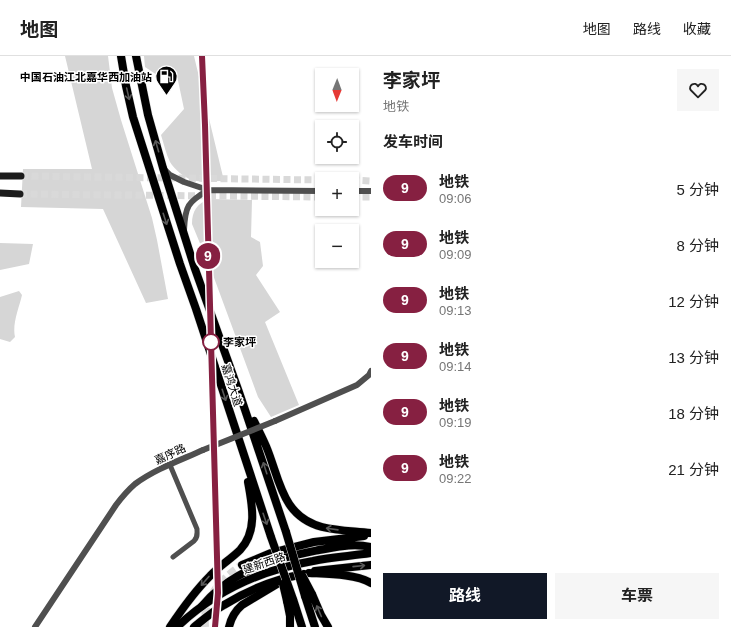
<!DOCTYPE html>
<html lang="zh">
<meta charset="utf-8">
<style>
body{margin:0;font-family:Helvetica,"Noto Sans SC",sans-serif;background:#f6f6f6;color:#222;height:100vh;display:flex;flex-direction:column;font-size:15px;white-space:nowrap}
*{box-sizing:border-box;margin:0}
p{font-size:13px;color:#767676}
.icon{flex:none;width:22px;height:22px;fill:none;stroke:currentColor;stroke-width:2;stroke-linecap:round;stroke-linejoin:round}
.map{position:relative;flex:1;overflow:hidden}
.details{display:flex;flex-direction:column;background:#fff;width:360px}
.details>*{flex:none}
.badge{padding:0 8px;border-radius:13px;font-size:14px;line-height:26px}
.needle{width:26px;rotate:181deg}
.fabs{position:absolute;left:315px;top:12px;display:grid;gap:8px}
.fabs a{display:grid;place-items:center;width:44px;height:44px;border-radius:0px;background:#fff;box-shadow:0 1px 3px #0004;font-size:20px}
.map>.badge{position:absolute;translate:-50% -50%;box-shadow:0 0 0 2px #fff}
h2{padding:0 12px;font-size:15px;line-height:36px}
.round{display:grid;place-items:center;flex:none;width:42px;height:42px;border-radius:0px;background:#f6f6f6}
.summary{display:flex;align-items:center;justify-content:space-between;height:68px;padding:0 12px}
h1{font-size:19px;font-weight:700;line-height:30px}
.button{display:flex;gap:8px;margin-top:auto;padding:8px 12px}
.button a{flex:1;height:46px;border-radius:0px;background:#111827;color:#fff;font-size:16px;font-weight:700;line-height:46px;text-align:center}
.button a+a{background:#f6f6f6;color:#222}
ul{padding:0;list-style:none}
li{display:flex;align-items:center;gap:12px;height:56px;padding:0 12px}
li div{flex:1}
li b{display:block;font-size:15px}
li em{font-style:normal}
li .badge{min-width:44px;font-weight:700;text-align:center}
header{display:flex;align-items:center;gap:24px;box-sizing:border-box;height:56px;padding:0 20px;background:#fff;border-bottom:1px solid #e0e0e0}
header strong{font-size:19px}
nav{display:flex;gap:22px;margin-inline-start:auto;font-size:14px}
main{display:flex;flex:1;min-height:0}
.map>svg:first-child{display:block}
.green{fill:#d6d6d6}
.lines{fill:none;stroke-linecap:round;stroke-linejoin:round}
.secondary-tunnel{stroke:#d9d9d9;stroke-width:7;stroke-dasharray:7 3.5;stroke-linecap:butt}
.trunk-tunnel{stroke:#d9d9d9;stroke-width:8;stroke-dasharray:8 4;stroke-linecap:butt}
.primary-casing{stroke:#dbdbdb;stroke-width:9}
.trunk-casing{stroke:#dbdbdb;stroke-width:9}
.minor{stroke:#4f4f4f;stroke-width:5}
.tertiary{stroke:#4f4f4f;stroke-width:6}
.secondary{stroke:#1c1c1c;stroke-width:7}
.primary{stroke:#000;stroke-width:8}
.trunk{stroke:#000;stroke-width:8}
.trunk-bridge-casing{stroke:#dbdbdb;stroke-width:9;stroke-linecap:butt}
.tertiary-bridge{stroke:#4f4f4f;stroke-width:6}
.trunk-bridge{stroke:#000;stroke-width:8}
.oneway{stroke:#595959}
.line-casing{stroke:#fff;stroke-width:9}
.line{stroke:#862041;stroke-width:6}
.stop-dot{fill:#fff;stroke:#862041;stroke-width:2}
.labels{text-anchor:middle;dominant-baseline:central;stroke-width:3;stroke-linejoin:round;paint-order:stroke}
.poi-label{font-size:11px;font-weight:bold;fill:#000;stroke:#fff;text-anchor:end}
.stop-label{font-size:11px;font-weight:bold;fill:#000;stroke:#fff;text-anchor:start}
.street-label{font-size:11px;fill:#000;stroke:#fff}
</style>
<header>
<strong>地图</strong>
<nav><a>地图</a><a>路线</a><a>收藏</a></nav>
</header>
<main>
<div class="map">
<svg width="371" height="571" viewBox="0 0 371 571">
<rect width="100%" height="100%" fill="#fff"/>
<!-- green -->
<path class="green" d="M65 0H108L112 32 121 64 152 162 157 184 168 243 146 247 103 153 21 151 23 113H92Z
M144 0H194L224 125C214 125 202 127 192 124 185 122 174 113 170 106 166 98 164 88 161 79L184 53 176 15 157 19 145 11Z
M210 143 252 144 251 181 260 186 263 210 256 219 280 256 265 266 299 349 271 361 258 341 213 219 192 168C192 155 197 147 210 143Z
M0 187 33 188 29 208 0 214Z
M19 235 22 239C19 252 12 268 15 281L10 286 0 283V241Z"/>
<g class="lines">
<!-- secondary-tunnel -->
<path class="secondary-tunnel" d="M21 120 322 124
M352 124 371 125
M20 138 322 141
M352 141H371"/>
<!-- trunk-tunnel -->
<path class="trunk-tunnel" d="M205 571C203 542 220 524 242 509"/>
<defs>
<path id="primary" d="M315 515 371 509
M177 571C216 534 261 514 313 505 332 501 352 500 371 497
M194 571C204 563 213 555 224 549 248 534 276 523 304 518"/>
<path id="trunk" d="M121 0 126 30 133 61 180 208 196 253 271 481
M136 0 148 59 163 112 195 213 239 336 286 476
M254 365C258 373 262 381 266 390 280 423 281 460 322 471 338 475 355 475 371 477
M242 509 271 497 286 493 314 486 356 481 364 480
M309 517C327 518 356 518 371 527
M312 538 321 559 328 571
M305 540 315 571
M293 543 302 571
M287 545 290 560V571
M202 550C207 544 213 538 219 533 250 508 281 502 319 494 337 491 353 487 371 491
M170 571C182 553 195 535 210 520 219 510 231 503 240 494 258 475 252 448 248 426
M229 571C231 562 235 555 242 549L287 522"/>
</defs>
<!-- primary casing -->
<use href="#primary" class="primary-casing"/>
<!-- trunk casing -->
<use href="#trunk" class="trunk-casing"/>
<!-- minor -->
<path class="minor" d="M170 409 197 473C197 478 198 481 194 485L173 501"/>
<!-- tertiary -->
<path class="tertiary" d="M165 114 170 119 184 126 208 134 322 135
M352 135H371
M184 174C185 150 188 146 208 134
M275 365 357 329 369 319 371 315
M35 571 116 449C122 441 128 434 135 428 155 413 181 404 203 394"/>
<!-- secondary -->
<path class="secondary" d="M0 120H21
M0 137 20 138"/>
<!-- primary -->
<use href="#primary" class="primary"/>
<!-- trunk -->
<use href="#trunk" class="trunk"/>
<defs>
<path id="trunk-bridge" d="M286 476 305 540
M271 481 293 543
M302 519 312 538
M283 528 287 545"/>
</defs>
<!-- trunk-bridge casing -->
<use href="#trunk-bridge" class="trunk-bridge-casing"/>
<!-- tertiary-bridge -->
<path class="tertiary-bridge" d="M203 394 275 365"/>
<!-- trunk-bridge -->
<use href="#trunk-bridge" class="trunk-bridge"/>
</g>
<!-- one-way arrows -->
<defs><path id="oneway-shaft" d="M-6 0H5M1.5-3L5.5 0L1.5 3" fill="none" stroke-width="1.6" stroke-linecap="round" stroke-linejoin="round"/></defs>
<g class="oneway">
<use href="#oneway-shaft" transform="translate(128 38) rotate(77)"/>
<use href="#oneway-shaft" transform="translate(157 90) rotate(-106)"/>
<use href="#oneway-shaft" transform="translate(165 163) rotate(72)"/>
<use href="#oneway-shaft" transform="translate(224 339) rotate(72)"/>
<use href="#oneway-shaft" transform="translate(265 412) rotate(-108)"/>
<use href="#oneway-shaft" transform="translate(265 463) rotate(71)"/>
<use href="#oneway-shaft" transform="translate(332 473) rotate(-172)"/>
<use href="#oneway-shaft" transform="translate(359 510) rotate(-6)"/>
<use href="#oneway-shaft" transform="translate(205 525) rotate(131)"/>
<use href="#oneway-shaft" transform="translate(319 555) rotate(-113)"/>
</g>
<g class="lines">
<defs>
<path id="line" d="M202 0 205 69 218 537 215 571"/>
</defs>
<!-- line casing -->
<use href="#line" class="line-casing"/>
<!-- line -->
<use href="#line" class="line"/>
</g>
<!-- icons -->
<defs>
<symbol id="fuel-pin" viewBox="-11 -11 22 30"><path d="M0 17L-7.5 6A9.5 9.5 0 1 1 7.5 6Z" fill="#000" stroke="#fff"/><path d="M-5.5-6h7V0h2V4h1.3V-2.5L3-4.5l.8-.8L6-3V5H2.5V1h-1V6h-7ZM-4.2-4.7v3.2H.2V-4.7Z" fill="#fff"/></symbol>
</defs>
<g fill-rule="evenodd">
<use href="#fuel-pin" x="154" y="8" width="25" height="34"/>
</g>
<!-- markers -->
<circle class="stop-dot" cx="211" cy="286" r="8"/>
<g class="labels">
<!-- poi labels -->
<g class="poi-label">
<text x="152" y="21">中国石油江北嘉华西加油站</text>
</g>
<!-- stop labels -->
<g class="stop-label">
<text x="223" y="286">李家坪</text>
</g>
<!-- street labels -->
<g class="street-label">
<text transform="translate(232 329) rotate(72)">嘉鸿大道</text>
<text transform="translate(170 398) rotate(-25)">嘉序路</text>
<text transform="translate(264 507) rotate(-19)">建新西路</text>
</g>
</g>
</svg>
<div class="fabs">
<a><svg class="needle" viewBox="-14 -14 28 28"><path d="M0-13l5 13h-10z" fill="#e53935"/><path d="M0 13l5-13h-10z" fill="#767676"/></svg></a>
<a><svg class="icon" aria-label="locate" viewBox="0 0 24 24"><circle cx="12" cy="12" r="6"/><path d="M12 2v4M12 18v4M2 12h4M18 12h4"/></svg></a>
<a>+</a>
<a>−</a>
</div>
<b class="badge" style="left:208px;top:200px;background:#862041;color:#fff">9</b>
</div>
<section class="details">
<div class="summary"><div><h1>李家坪</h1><p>地铁</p></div><a class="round"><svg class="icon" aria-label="heart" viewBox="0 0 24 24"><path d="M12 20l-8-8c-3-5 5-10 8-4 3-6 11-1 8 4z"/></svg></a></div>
<h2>发车时间</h2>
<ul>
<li><span class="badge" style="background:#862041;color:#fff">9</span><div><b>地铁</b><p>09:06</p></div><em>5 分钟</em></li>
<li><span class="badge" style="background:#862041;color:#fff">9</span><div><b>地铁</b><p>09:09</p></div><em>8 分钟</em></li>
<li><span class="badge" style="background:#862041;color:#fff">9</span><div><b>地铁</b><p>09:13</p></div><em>12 分钟</em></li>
<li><span class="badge" style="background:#862041;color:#fff">9</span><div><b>地铁</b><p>09:14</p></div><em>13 分钟</em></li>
<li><span class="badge" style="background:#862041;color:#fff">9</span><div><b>地铁</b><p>09:19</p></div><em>18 分钟</em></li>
<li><span class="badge" style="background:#862041;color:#fff">9</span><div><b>地铁</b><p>09:22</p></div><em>21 分钟</em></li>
</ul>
<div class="button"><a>路线</a><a>车票</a></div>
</section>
</main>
